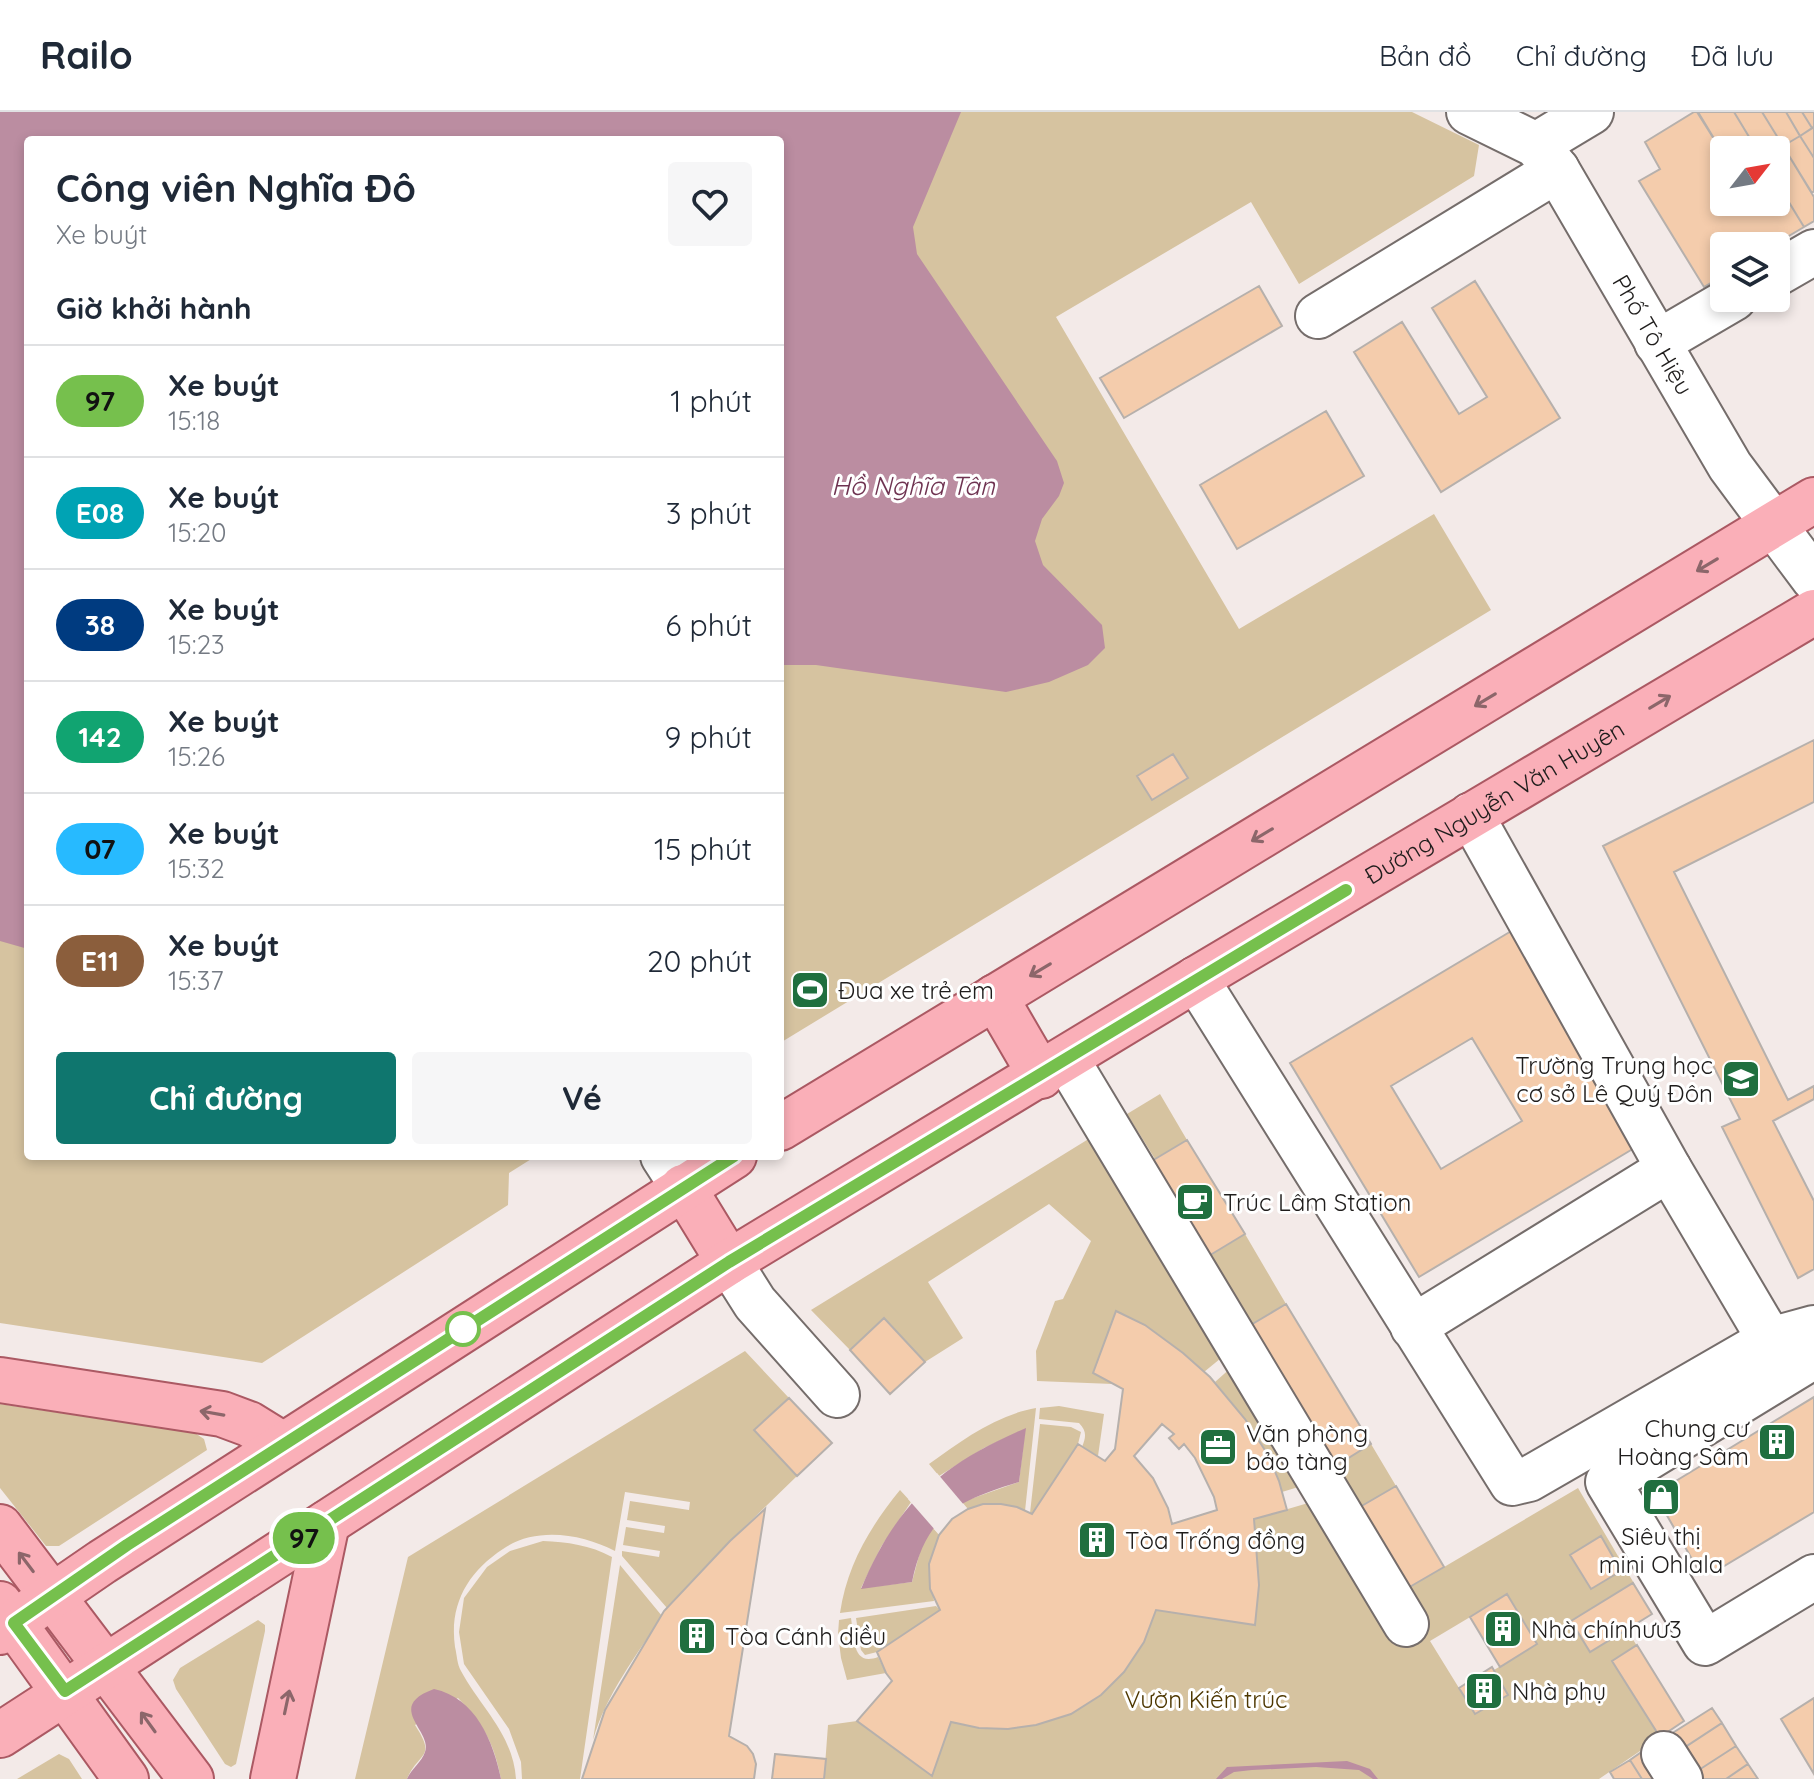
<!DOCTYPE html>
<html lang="vi">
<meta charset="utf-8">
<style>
body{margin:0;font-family:Quicksand,sans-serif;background:#f6f6f7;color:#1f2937;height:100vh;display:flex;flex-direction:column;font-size:30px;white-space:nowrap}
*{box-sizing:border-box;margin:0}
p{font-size:26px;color:#747a83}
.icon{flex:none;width:44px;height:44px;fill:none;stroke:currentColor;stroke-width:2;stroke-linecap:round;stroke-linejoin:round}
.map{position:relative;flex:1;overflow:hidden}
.side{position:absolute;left:24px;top:24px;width:760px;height:1024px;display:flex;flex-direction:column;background:#fff;border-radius:8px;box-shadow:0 4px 12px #0003}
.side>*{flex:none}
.badge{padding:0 16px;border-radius:26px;font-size:28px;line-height:52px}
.needle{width:52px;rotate:59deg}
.buttons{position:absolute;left:1710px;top:24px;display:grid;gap:16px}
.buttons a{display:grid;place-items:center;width:80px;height:80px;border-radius:8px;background:#fff;box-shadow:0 4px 12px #0003;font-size:40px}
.map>.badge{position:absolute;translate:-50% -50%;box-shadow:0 0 0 4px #fff}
h2{padding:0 32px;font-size:30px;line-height:72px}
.round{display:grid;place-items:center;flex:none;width:84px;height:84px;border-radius:8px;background:#f6f6f7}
.summary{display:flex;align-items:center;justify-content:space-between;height:136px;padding:0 32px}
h1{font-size:38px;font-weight:700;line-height:60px}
.action{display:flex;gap:16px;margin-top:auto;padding:16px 32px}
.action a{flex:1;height:92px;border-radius:8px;background:#0f766e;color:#fff;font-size:32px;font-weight:700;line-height:92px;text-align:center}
.action a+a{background:#f6f6f7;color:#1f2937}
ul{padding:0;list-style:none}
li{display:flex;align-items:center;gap:24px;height:112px;padding:0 32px;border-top:2px solid #e0e1e3}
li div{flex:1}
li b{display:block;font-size:30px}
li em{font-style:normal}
li .badge{min-width:88px;font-weight:700;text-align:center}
header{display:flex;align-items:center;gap:48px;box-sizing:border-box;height:112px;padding:0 40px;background:#fff;border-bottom:2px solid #e0e1e3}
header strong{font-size:38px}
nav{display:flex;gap:44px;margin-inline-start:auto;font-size:28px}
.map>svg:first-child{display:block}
.green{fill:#d6c3a0;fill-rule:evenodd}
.water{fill:#bb8da1}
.pier{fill:#f3eae8}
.building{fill:#f4ccac;stroke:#b6b0ac;stroke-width:2;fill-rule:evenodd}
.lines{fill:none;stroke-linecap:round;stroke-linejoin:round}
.minor-casing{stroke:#756d6b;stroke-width:48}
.major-casing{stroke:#ab5963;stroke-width:48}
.minor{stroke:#fff;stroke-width:44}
.major{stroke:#faafb8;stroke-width:44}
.oneway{stroke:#8c666a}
.line-casing{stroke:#fff;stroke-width:18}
.line{stroke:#76c04d;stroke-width:12}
.stop-dot{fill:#fff;stroke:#76c04d;stroke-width:4}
.labels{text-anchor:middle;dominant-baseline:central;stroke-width:6;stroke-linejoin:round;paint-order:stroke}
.street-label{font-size:24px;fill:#1f1d1c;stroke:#fff}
.poi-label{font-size:24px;fill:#1f1d1c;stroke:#fff;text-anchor:start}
.park-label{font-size:24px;fill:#4e3700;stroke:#fff}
.water-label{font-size:26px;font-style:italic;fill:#6f3351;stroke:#fff}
</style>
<header>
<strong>Railo</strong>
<nav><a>Bản đồ</a><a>Chỉ đường</a><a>Đã lưu</a></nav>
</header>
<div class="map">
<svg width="1814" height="1667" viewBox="0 0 1814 1667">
<rect width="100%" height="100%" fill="#f3eae8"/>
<!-- green -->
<path class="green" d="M0 0H1412L1479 33 1474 64 1299 172 1251 90 1056 205 1239 517 1434 402 1491 498 780 931V28H28V1044H536L509 1061 508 1093 262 1251 0 1211Z
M1160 982 1187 1028 1155 1047 1127 1002Z
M1095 1023 1226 1242 1204 1260C1177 1235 1149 1215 1116 1200L1093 1260 1113 1272 1037 1269 1036 1239 1055 1189 1063 1187 1091 1129 1049 1092 928 1170 963 1226 925 1250 884 1206 850 1238 811 1198Z
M1245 1122 1286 1192 1244 1217 1202 1148Z
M745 1239 789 1286 755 1318 797 1364 730 1429 667 1496 622 1444V1439L659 1445 660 1439 623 1433 626 1415 664 1421 665 1414 627 1408 630 1389 689 1398 690 1390 625 1380 615 1439C582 1422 536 1414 503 1437 468 1460 449 1492 455 1535 457 1543 457 1552 461 1559 481 1596 513 1622 516 1667H501C494 1631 484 1613 458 1586L415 1613C437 1647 419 1639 407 1667H355L408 1445Z
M1233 1254 1305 1373 1282 1380C1272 1337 1242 1303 1215 1270Z
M0 1292 195 1321 204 1327 207 1338 59 1434H46L0 1376Z
M1059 1294 1104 1302 1098 1344 1082 1335C1086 1325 1087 1319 1079 1311L1039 1307 1040 1296Z
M1036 1296 1025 1399 1001 1392 968 1397 962 1390 1019 1370 1025 1317 984 1336 939 1364 929 1352C961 1329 996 1303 1036 1296Z
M1040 1312 1071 1315 1081 1320 1078 1332 1032 1402 1030 1401Z
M1371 1332 1396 1374 1353 1399 1329 1358Z
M1578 1376 1652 1502 1627 1518 1684 1609 1599 1667H824L828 1613 857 1609 951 1610 979 1616 1008 1617 1036 1613 1071 1602 1124 1560 1144 1530 1156 1498 1255 1512 1259 1473 1254 1407 1315 1389 1378 1494ZM1507 1483 1537 1532 1494 1558 1508 1583 1475 1602 1430 1529Z
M900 1378 911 1390 881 1435 861 1476 912 1470 922 1432 933 1416 939 1423 929 1452 934 1489 840 1501C847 1453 870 1415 900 1378Z
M543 1429C567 1430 590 1433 612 1445L580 1667H522L521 1650 509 1617 464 1552 459 1520 464 1486 487 1455 510 1439Z
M620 1453 662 1504C637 1543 606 1582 593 1628Z
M936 1494 940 1498 877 1540 865 1543 861 1538 856 1506Z
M851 1506C854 1525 852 1555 878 1545L886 1561 847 1568 841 1546 838 1522 839 1508Z
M258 1508 265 1513V1519L236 1652 231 1655 225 1652 176 1577 173 1568 180 1556Z
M59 1642 69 1647 82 1667H17Z"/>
<!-- water -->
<path class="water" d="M0 0H961L913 115 917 142 1057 349 1064 371 1059 384 1042 407 1035 429 1043 453 1102 513 1105 536 1088 553 1049 570 1006 580 816 553H780V28H28V837L0 829Z
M1026 1316 1019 1370C958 1389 926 1402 912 1470L861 1477C896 1392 941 1352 1026 1316Z
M434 1577C476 1586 493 1629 501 1667H407C411 1657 422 1650 425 1640 433 1619 384 1595 434 1577Z
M1347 1649 1370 1657 1378 1667H1373L1359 1658 1316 1655 1252 1658 1234 1660 1222 1667H1216L1227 1655Z"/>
<!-- pier -->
<path class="pier" d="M937 1361 964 1393 936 1419 908 1387Z"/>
<!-- building -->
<path class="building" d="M1694 0H1697L1724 43V90H1776V69L1804 115 1772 134H1724V163L1704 175 1639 69 1660 57 1645 30Z
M1698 0H1734L1757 38H1724V43Z
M1734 0H1762L1783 34 1776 38H1757Z
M1762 0H1786L1800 24 1783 34Z
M1786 0H1802L1812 16 1800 24Z
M1802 0H1814V15L1812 16Z
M1814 15V46L1800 24Z
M1800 24 1814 46V79L1812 81 1783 34Z
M1783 34 1814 85V109L1804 115 1776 69V38Z
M1475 169 1560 306 1441 380 1354 240 1402 210 1459 302 1487 285 1432 196Z
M1259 174 1282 214 1124 306 1100 266Z
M1326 299 1364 364 1237 437 1200 373Z
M1814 628V690L1674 760 1788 988 1814 974V987L1773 1009 1814 1089V1157L1798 1166 1722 1015 1740 1007 1603 734Z
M1173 642 1188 666 1152 688 1137 664Z
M1513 818 1641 1032 1419 1165 1290 951ZM1472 926 1522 1009 1441 1057 1391 974Z
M1187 1028 1245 1122 1202 1148 1145 1053Z
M1286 1192 1371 1332 1329 1358 1244 1217Z
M1116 1199 1145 1213 1183 1241 1210 1265 1245 1307 1268 1343 1279 1369 1287 1398 1254 1407 1259 1473 1255 1513 1156 1498 1144 1530 1124 1560 1101 1583 1071 1602 1036 1613 1008 1617 979 1616 951 1610 932 1664 857 1609 892 1569 886 1561 877 1540 940 1498 930 1477 929 1452 939 1423 952 1407 968 1397 983 1392H1001L1017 1395 1032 1402 1078 1332 1105 1349 1115 1337 1123 1277 1093 1261ZM1162 1312 1174 1322 1169 1326 1179 1337 1184 1332 1195 1346 1214 1385 1217 1398 1172 1412 1168 1396 1153 1366 1134 1344Z
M884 1206 925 1250 890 1282 850 1238Z
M1814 1285V1400L1716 1459 1710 1449 1697 1456 1661 1393 1673 1386 1666 1375Z
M789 1286 832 1331 797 1364 754 1318Z
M1396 1374 1444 1455 1401 1480 1353 1399Z
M765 1397 729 1624 747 1634 753 1642 756 1652 754 1667H582L605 1598 664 1499 730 1429Z
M1601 1424 1621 1459 1591 1477 1570 1443Z
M1633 1471 1652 1502 1590 1540 1571 1509Z
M1507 1482 1537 1532 1500 1555 1470 1505Z
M1637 1533 1684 1609 1660 1625 1612 1549Z
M1492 1555 1508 1583 1475 1602 1459 1576Z
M1814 1586V1662L1781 1607Z
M1712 1596 1722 1611 1673 1643 1663 1627Z
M1722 1611 1736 1634 1688 1665 1673 1643Z
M1653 1632 1676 1667H1642L1630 1648Z
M1736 1634 1748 1652 1726 1667H1689L1688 1665Z
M775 1642 826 1647 824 1667H772Z
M1630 1648 1642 1667H1614L1610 1660Z
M1748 1652 1758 1667H1726Z"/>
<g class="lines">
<defs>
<g id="minor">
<path id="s1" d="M1469 0 1536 33 1557 58 1730 354 1814 467"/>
<path d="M1536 33 1591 0"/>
<path d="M1776 162 1814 140"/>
<path d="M1318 204 1557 58"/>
<path d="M1657 231 1734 186"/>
<path d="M1471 703 1669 1057 1770 1228"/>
<path d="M1196 867 1512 1371 1529 1367 1770 1228 1814 1216"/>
<path d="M1067 948 1406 1512"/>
<path d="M663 1044 683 1075"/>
<path d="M729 1150 755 1191 837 1283"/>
<path d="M1413 1215 1669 1057"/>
<path d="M1814 1244 1608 1370 1705 1531 1814 1465"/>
<path d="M1664 1642 1680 1667"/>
</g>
<g id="major">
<path d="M995 885 1041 964"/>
<path d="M780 1016 1814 388"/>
<path d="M683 1075 729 1150"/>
<path d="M0 1268 222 1302 249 1312 283 1333"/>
<path d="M0 1415 191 1667"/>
<path d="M0 1492 126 1667"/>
<path d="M0 1520 102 1450 734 1044"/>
<path id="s2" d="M0 1623 729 1150 1196 867 1814 500"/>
<path d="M273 1667 327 1411"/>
</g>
</defs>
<!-- minor casing -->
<use href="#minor" class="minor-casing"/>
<!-- major casing -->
<use href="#major" class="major-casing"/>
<!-- minor -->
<use href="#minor" class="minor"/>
<!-- major -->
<use href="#major" class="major"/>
</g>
<!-- one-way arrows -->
<defs><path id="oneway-shaft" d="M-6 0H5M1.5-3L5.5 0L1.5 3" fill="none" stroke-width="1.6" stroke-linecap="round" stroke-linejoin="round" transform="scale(2)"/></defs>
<g class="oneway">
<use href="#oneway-shaft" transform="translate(1707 453) rotate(149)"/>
<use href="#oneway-shaft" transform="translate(1485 588) rotate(149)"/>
<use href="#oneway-shaft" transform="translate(1660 590) rotate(-31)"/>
<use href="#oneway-shaft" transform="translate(1262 723) rotate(149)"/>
<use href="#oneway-shaft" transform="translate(1040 858) rotate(149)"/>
<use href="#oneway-shaft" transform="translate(212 1301) rotate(-170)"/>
<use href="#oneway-shaft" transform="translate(26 1450) rotate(-127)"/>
<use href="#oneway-shaft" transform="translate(287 1590) rotate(-78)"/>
<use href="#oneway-shaft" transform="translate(148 1610) rotate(-126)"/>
</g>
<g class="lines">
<defs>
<path id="line" d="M734 1044 127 1433 14 1511 65 1579 729 1150 1346 778"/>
</defs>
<!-- line casing -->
<use href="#line" class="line-casing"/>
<!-- line -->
<use href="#line" class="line"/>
</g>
<!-- icons -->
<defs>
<symbol id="stadium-square" viewBox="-11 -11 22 22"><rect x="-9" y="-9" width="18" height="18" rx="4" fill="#206f3f" stroke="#fff"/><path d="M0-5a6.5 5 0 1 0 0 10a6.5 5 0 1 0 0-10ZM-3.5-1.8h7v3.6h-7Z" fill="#fff"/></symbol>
<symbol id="school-square" viewBox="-11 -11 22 22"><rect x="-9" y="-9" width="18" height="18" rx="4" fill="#206f3f" stroke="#fff"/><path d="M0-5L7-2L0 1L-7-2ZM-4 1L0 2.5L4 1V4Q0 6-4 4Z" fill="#fff"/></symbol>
<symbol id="cafe-square" viewBox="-11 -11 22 22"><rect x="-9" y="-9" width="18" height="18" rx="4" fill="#206f3f" stroke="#fff"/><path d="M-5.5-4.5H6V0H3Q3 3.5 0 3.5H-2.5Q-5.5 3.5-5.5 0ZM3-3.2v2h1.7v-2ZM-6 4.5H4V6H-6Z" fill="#fff"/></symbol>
<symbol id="building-square" viewBox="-11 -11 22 22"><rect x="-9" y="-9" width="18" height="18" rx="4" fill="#206f3f" stroke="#fff"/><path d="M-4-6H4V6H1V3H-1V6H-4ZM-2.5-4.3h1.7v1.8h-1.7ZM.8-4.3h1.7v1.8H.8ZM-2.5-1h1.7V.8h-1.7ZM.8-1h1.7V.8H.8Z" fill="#fff"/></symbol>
<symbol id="office-square" viewBox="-11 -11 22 22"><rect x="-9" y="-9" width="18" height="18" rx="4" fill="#206f3f" stroke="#fff"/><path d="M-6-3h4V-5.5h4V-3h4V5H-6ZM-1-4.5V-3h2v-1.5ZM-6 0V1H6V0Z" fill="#fff"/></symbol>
<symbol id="shop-square" viewBox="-11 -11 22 22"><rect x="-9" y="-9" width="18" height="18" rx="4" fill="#206f3f" stroke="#fff"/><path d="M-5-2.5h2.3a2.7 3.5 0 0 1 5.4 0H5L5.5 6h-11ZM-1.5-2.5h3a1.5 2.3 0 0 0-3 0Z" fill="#fff"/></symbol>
</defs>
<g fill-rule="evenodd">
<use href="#stadium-square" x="788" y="856" width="44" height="44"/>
<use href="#school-square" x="1719" y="945" width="44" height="44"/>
<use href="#cafe-square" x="1173" y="1068" width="44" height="44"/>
<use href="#building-square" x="1755" y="1308" width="44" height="44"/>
<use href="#office-square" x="1196" y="1313" width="44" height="44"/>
<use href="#shop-square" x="1639" y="1363" width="44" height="44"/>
<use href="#building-square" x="1075" y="1406" width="44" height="44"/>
<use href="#building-square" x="1481" y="1495" width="44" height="44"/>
<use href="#building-square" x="675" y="1502" width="44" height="44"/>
<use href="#building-square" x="1462" y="1557" width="44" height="44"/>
</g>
<!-- markers -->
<circle class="stop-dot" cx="463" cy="1217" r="16"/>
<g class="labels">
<!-- street labels -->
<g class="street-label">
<text stroke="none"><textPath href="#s1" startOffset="298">Phố Tô Hiệu</textPath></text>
<text stroke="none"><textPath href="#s2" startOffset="1762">Đường Nguyễn Văn Huyên</textPath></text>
</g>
<!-- poi labels -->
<g class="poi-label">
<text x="838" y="878">Đua xe trẻ em</text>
<text x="1713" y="953" text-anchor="end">Trường Trung học<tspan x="1713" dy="28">cơ sở Lê Quý Đôn</tspan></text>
<text x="1223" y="1090">Trúc Lâm Station</text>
<text x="1749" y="1316" text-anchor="end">Chung cư<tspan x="1749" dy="28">Hoàng Sâm</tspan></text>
<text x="1246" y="1321">Văn phòng<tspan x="1246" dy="28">bảo tàng</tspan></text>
<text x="1661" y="1424" text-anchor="middle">Siêu thị<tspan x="1661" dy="28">mini Ohlala</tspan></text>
<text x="1125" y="1428">Tòa Trống đồng</text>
<text x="1531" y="1517">Nhà chínhưư3</text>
<text x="725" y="1524">Tòa Cánh diều</text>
<text x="1512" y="1579">Nhà phụ</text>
</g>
<!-- park labels -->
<g class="park-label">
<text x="1206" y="1587">Vườn Kiến trúc</text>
</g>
<!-- water labels -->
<g class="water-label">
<text x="913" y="373">Hồ Nghĩa Tân</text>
</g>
</g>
</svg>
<div class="buttons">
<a><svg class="needle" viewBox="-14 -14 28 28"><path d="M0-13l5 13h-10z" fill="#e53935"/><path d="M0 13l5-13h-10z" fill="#747a83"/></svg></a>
<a><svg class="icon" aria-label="layers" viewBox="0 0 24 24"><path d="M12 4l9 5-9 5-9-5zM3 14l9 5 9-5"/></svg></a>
</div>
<b class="badge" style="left:304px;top:1426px;background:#76c04d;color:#111">97</b>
<section class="side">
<div class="summary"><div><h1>Công viên Nghĩa Đô</h1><p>Xe buýt</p></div><a class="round"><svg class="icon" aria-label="heart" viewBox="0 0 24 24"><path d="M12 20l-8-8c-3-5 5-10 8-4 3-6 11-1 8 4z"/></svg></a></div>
<h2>Giờ khởi hành</h2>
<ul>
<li><span class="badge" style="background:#76c04d;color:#111">97</span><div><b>Xe buýt</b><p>15:18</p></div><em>1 phút</em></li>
<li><span class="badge" style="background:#00a3b4;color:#fff">E08</span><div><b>Xe buýt</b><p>15:20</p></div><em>3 phút</em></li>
<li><span class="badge" style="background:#003b80;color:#fff">38</span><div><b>Xe buýt</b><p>15:23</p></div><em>6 phút</em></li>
<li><span class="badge" style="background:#11a471;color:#fff">142</span><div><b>Xe buýt</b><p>15:26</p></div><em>9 phút</em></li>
<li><span class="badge" style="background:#27baff;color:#111">07</span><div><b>Xe buýt</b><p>15:32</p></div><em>15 phút</em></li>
<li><span class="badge" style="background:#8b5e3c;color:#fff">E11</span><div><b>Xe buýt</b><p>15:37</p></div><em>20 phút</em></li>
</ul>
<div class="action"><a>Chỉ đường</a><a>Vé</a></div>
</section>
</div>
